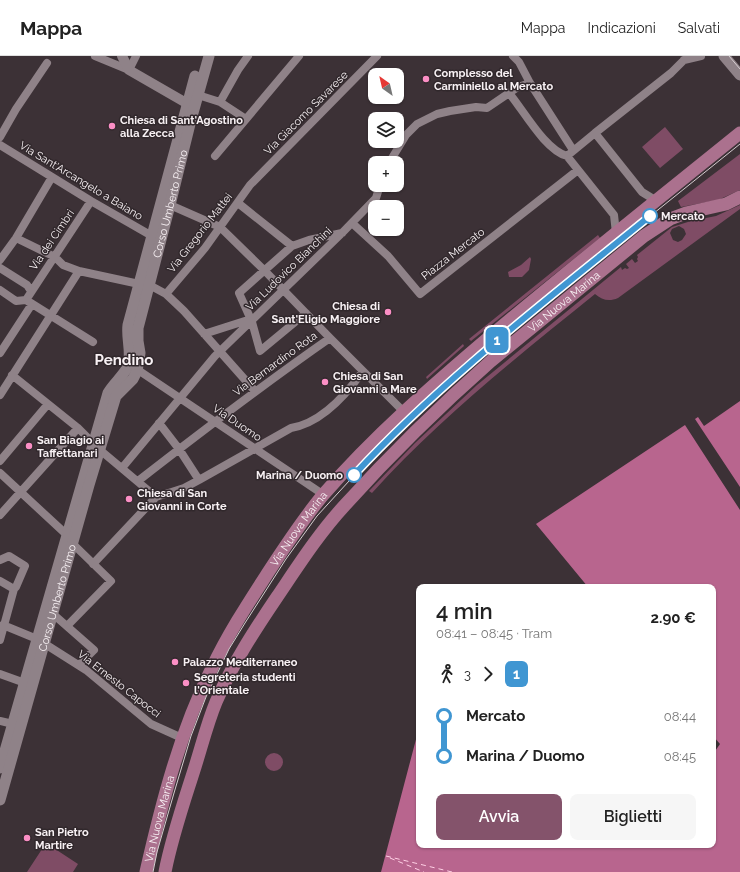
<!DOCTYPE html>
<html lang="it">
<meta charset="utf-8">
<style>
body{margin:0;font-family:Raleway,sans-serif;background:#f6f6f6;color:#222;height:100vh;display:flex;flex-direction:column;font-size:15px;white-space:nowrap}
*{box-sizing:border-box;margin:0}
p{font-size:13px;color:#767676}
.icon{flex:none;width:22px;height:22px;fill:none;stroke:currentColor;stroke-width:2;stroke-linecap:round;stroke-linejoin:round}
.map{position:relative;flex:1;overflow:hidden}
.drawer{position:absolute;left:416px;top:528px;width:300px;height:264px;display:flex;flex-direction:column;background:#fff;border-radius:8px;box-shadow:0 1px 3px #0004}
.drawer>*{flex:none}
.badge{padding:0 8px;border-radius:6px;font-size:14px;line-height:26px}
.needle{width:26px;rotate:326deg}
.fabs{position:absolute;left:368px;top:12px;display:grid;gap:8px}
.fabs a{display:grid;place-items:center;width:36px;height:36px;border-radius:8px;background:#fff;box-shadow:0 1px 3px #0004;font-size:20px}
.map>.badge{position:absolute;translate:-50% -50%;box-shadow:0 0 0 2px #fff}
.legs{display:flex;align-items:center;gap:6px;height:44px;padding:0 20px;font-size:13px}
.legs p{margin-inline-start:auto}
.head{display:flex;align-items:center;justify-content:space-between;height:68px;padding:0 20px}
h1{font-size:22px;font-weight:600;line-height:30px}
.cta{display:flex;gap:8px;margin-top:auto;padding:8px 20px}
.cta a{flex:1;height:46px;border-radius:8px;background:#84536b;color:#fff;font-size:16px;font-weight:600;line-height:46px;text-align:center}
.cta a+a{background:#f6f6f6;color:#222}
ul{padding:0 20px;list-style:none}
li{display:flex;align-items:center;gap:14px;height:40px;font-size:15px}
li i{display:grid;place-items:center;width:6px;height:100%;margin:0 5px;background:currentColor}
li i::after{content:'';width:10px;height:10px;margin:-5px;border:3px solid;border-radius:50%;background:#fff}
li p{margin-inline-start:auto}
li:first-child i{background:linear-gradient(#0000 50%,currentColor 0)}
li:last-child i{background:linear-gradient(currentColor 50%,#0000 0)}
header{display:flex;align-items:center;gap:24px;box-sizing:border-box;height:56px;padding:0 20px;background:#fff;border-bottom:1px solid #e0e0e0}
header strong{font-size:19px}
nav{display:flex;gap:22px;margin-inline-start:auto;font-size:14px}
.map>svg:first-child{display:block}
.green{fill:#7f4c65;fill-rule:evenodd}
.water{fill:#b8658e}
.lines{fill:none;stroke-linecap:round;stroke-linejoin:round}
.ferry{stroke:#ffd0e5;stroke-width:1;stroke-dasharray:5 4;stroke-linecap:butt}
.minor{stroke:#8f8288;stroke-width:8}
.tertiary{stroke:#8f8288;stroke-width:10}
.secondary{stroke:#8f8288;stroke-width:11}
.primary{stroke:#ab718e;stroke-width:13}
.tram{stroke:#d4cccf;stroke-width:1}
.line-1-casing{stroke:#fff;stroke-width:9}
.line-1{stroke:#4096d2;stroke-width:6}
.poi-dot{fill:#fb8fc5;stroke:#31282c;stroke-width:1.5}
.stop-1-dot{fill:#fff;stroke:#4096d2;stroke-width:2}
.labels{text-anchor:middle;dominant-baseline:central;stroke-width:3;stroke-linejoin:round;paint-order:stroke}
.poi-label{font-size:11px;font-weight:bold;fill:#f8f1f4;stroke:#31282c;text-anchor:start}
.street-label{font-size:11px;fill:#f8f1f4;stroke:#31282c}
.stop-label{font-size:11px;font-weight:bold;fill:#f8f1f4;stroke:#31282c;text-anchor:start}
.district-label{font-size:15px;font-weight:bold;fill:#f8f1f4;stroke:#31282c}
</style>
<header>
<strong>Mappa</strong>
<nav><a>Mappa</a><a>Indicazioni</a><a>Salvati</a></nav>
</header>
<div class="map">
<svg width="740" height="816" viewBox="0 0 740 816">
<rect width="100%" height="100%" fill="#3c3136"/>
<!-- green -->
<path class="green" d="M665 71 683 93 660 112 642 91Z
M740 98V134L718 144 681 151 678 145Z
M740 149V153L618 242C609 246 602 244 595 238 517 301 439 363 372 437L369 435 415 387 477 329 621 211 622 214 625 212 627 213 629 212 626 208 632 203 635 207 638 205 637 203 638 201 637 199 672 171 691 165 716 160ZM679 170 684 173 686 178 682 184 678 186 673 184 670 177 672 173Z
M598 179 600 182 471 285 469 283Z
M530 201 531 203 529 214 522 221H509L508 216 521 209Z
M463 288 464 290 427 323 426 321Z
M265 706a9 9 0 1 1 18 0a9 9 0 1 1-18 0Z
M46 787 78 808 73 816H27Z"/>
<!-- water -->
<path class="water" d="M740 345V431L695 363 698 361 704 370Z
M685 369 740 454V816H381L419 672V789H713V698L720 688 713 680V531H588L536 468Z"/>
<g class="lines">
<!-- ferry -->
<path class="ferry" d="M386 800 452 816
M390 802 424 816"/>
<!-- minor -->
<path class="minor" d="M95 0 129 14 136 0
M513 0 519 6 530 27 573 94
M684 4 701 0
M509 37C524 55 545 94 567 100L614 159 616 177
M198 39 220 46 246 63
M220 46 238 14 248 0
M595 77 671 17 684 4
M0 81 16 53 47 7
M0 89 91 145 152 180
M215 100 299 0
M567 100 595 77 642 136 655 144
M389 107 406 79 417 68 437 58 450 55 476 51 487 52 518 31 530 27
M238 147 292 190
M170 149 220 171 264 214 330 282 404 356
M352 167 388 200 420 238 578 114
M16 182 55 201 63 209 79 215 153 231 166 238 184 255 255 335
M0 204 16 182 52 121
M0 212 27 229 31 235
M0 234 16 245 26 244 93 286
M166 238 205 192 250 129 377 0
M26 244 91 145
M306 257 260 295 252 266 239 237 292 190 309 184 342 177
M204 278 251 263
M0 297 32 248
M138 314 324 439
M12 319 78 372 100 394 156 441
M0 339 79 215
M159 367 179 393 199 424
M0 405 48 348
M122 412 215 300 342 177 376 142 380 129
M0 417 67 479
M138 425C201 376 264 328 330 282
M0 459 78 372
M0 504 9 500 25 510 16 531 14 533 0 584
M93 508 156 441 184 432 199 424 291 372C321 367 346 339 363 315
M0 525 14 533
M53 558 94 594 79 609
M3 569 37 583
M67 570 111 525 73 488
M45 588 86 614 151 668 182 682
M0 618 25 627
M0 665 13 668"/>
<!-- tertiary -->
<path class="tertiary" d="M122 0 129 14 188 48"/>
<!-- secondary -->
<g class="secondary">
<path d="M724 0 740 19"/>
<path d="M0 712 108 337C113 328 122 321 127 312 133 300 126 283 128 269L195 20"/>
<path id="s1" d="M0 744 89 429 116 340 133 323 137 315 140 297 138 285V272L170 149 191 64 209 0"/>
</g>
<!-- primary -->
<g class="primary">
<path id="s2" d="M146 816C162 746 180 676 212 612 228 578 249 546 269 515 286 489 303 463 323 439 374 380 434 328 493 278 574 210 657 144 740 77"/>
<path id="s3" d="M165 816C172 780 184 746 195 711 202 689 207 668 216 646 232 609 254 575 277 541 298 510 319 477 345 449 391 398 440 350 491 305L644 180 670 163 686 157 726 148 740 141"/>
</g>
<!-- tram -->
<path class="tram" d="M729 0 740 13
M153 816 157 796 174 737 191 680 206 641 229 593 245 567 286 503 317 460 371 401 413 359 463 313 603 198 740 88"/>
</g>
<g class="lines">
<defs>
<path id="line-1" d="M354 419C443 323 548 243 650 160"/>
</defs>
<!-- line-1 casing -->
<use href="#line-1" class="line-1-casing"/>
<!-- line-1 -->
<use href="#line-1" class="line-1"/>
</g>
<!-- markers -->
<g class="poi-dot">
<circle cx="426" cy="23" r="4"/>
<circle cx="112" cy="70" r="4"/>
<circle cx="388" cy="256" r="4"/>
<circle cx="325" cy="326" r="4"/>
<circle cx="29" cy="390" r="4"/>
<circle cx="129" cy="443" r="4"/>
<circle cx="175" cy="606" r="4"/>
<circle cx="186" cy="627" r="4"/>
<circle cx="27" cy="782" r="4"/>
</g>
<g class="stop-1-dot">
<circle cx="650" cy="160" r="7"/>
<circle cx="354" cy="419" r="7"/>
</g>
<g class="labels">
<!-- poi labels -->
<g class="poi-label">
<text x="434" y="17">Complesso del<tspan x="434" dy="13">Carminiello al Mercato</tspan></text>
<text x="120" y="64">Chiesa di Sant'Agostino<tspan x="120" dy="13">alla Zecca</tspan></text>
<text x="380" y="250" text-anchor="end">Chiesa di<tspan x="380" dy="13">Sant'Eligio Maggiore</tspan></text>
<text x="333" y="320">Chiesa di San<tspan x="333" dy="13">Giovanni a Mare</tspan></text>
<text x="37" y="384">San Biagio ai<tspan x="37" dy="13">Taffettanari</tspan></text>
<text x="137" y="437">Chiesa di San<tspan x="137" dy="13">Giovanni in Corte</tspan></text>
<text x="183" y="606">Palazzo Mediterraneo</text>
<text x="194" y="621">Segreteria studenti<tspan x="194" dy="13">l'Orientale</tspan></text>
<text x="35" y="776">San Pietro<tspan x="35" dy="13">Martire</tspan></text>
</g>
<!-- street labels -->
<g class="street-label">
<text transform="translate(306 57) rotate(-45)">Via Giacomo Savarese</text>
<text transform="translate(81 125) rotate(31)">Via Sant'Arcangelo a Baiano</text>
<text stroke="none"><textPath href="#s1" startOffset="625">Corso Umberto Primo</textPath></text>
<text transform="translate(200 177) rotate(-52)">Via Gregorio Mattei</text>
<text transform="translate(52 184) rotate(-56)">Via dei Cimbri</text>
<text transform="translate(453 198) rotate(-38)">Piazza Mercato</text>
<text transform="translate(289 213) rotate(-44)">Via Ludovico Bianchini</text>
<text stroke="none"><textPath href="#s3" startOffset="713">Via Nuova Marina</textPath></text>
<text transform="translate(275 308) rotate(-36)">Via Bernardino Rota</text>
<text transform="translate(237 367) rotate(34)">Via Duomo</text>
<text stroke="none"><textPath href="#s2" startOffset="379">Via Nuova Marina</textPath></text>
<text stroke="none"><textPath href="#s1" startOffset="210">Corso Umberto Primo</textPath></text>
<text transform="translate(119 628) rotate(38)">Via Ernesto Capocci</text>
<text stroke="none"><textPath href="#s2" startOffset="55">Via Nuova Marina</textPath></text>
</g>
<!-- stop labels -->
<g class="stop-label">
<text x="661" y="160">Mercato</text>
<text x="343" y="419" text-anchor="end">Marina / Duomo</text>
</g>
<!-- district labels -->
<g class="district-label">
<text x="124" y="304">Pendino</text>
</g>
</g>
</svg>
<div class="fabs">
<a><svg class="needle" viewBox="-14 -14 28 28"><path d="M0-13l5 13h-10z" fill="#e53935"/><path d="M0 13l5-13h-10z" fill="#767676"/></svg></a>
<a><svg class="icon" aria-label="layers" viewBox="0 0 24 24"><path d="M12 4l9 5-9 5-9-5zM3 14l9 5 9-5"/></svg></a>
<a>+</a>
<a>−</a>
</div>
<b class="badge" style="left:497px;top:284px;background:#4096d2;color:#fff">1</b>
<section class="drawer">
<div class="head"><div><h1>4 min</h1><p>08:41 – 08:45 · Tram</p></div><b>2.90 €</b></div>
<div class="legs"><svg class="icon" aria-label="walk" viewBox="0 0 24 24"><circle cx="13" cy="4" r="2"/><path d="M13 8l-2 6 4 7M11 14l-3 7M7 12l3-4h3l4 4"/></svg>3<svg class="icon" aria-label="forward" viewBox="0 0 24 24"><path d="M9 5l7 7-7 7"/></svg><b class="badge" style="background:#4096d2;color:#fff">1</b></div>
<ul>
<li><i style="color:#4096d2"></i><b>Mercato</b><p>08:44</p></li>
<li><i style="color:#4096d2"></i><b>Marina / Duomo</b><p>08:45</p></li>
</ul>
<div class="cta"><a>Avvia</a><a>Biglietti</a></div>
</section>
</div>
